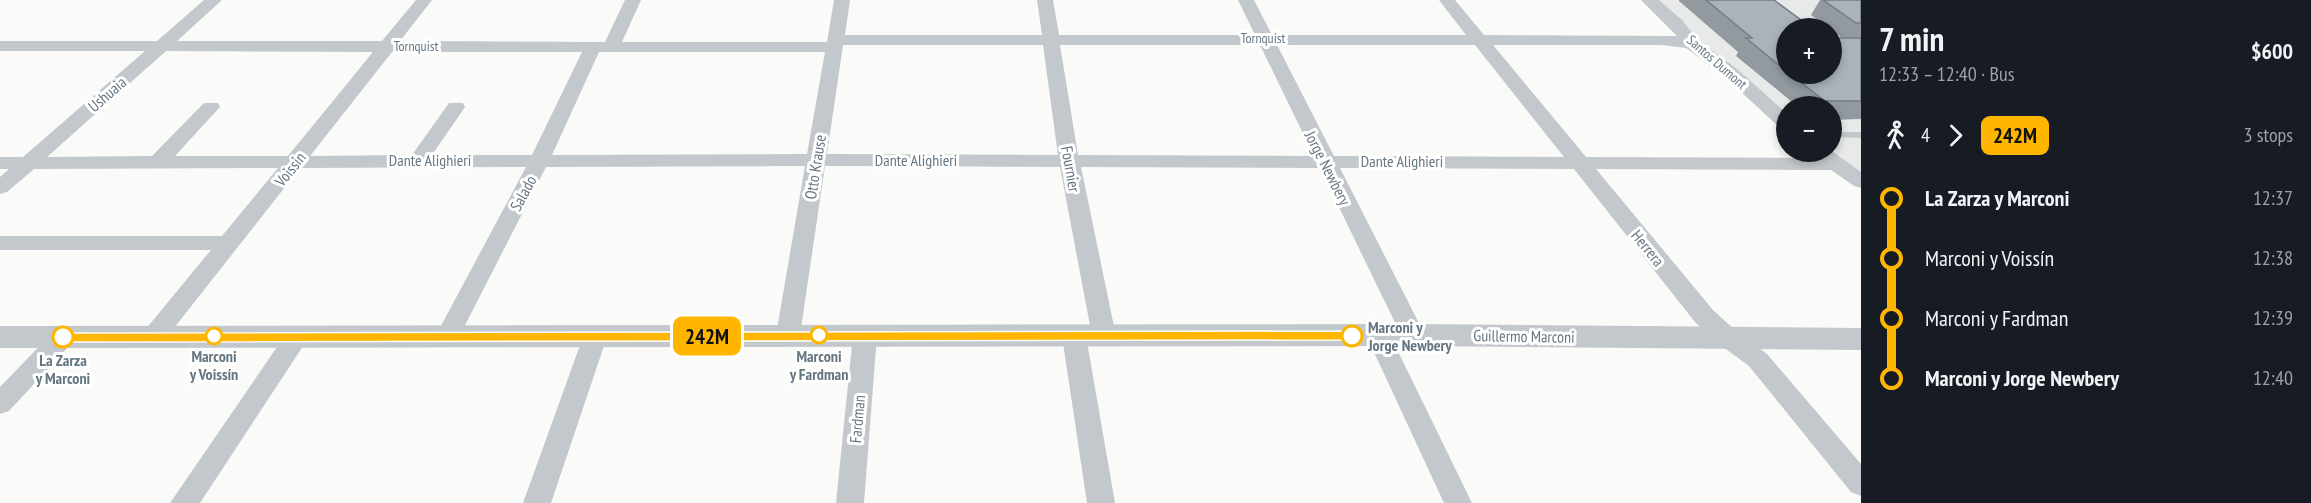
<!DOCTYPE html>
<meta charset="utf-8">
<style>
body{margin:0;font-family:"PT Sans Narrow",sans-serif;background:#242831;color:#f1f3f6;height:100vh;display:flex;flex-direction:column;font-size:22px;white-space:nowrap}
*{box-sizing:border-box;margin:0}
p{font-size:20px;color:#9ea1a6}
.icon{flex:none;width:33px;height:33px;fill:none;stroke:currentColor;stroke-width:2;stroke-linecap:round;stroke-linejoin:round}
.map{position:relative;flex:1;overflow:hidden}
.side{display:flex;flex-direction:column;background:#171b24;width:450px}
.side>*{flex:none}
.badge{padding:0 12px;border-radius:9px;font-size:21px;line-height:39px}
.tools{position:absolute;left:1776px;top:18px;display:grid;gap:12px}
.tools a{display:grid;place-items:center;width:66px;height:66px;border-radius:50%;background:#171b24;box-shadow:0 3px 9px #0003;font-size:30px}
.map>.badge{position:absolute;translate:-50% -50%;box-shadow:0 0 0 3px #fff}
.legs{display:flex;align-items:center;gap:9px;height:66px;padding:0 18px;font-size:20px}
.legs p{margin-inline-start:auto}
.overview{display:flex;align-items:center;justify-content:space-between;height:102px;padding:0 18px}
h1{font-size:33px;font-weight:700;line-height:45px}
ul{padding:0 18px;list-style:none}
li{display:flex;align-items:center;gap:21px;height:60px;font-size:22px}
li i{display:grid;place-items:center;width:9px;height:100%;margin:0 8px;background:currentColor}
li i::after{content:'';width:15px;height:15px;margin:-8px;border:4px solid;border-radius:50%;background:#171b24}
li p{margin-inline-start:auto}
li:first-child i{background:linear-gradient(#0000 50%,currentColor 0)}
li:last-child i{background:linear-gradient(currentColor 50%,#0000 0)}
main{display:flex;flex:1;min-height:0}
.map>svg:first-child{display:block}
.built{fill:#e8e9e9;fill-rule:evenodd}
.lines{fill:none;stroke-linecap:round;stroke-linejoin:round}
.service{fill:#c3c8cc;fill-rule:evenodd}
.minor{fill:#c3c8cc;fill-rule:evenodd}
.tertiary{fill:#c3c8cc;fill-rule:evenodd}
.wall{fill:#929a9f}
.building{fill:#aab3b9;stroke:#777d82;stroke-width:1.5}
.line-1{fill:#feb600;stroke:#fff;stroke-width:1.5}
.stop-1-dot{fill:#fff;stroke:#feb600;stroke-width:3}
.labels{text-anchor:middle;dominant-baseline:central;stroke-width:6;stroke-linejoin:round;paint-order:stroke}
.far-street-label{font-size:14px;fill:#657683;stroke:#fff}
.street-label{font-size:16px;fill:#657683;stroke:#fff}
.stop-label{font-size:16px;font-weight:bold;fill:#657683;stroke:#fff}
</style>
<main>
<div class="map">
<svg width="1861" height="503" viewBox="0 0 1861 503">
<rect width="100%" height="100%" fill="#fafaf8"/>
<!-- built -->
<path class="built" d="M1649 0H1861V182L1819 152H1832V106H1786V123ZM1786 28H1832V74H1786Z"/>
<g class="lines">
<!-- service -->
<path class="service" d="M1839 132H1861V138L1835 137 1834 135 1835 133Z"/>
<!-- minor -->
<path class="minor" d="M204 0H222L177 41H382L416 0H432L400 41 605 42 625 0H641L622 42H827L834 0H850L845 35H1042L1037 0H1053L1059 35H1255L1238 0H1254L1272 35H1466L1439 0H1455L1484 35 1677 36 1641 0H1659L1682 20 1697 39 1737 69 1786 113V129L1779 127 1725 77 1686 48 1662 45H1493L1586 157 1815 158 1812 152 1832 151 1861 172V188L1854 186 1831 170 1596 169 1713 310 1737 332 1767 354 1861 464V496L1851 492 1749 366 1719 344 1695 322 1574 169 1340 168 1425 335 1422 341 1413 344 1404 341 1401 335 1320 168 1081 167 1116 336 1113 342 1104 345 1095 342 1092 336 1060 167 825 166 800 335 797 341 788 344 779 341 776 335 805 166 546 167 459 337 456 343 447 346 438 343 435 337 526 167 300 168 163 342 154 345 145 342 142 336 145 330 211 250H0V236H222L278 168 34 169 7 192 0 194V177L9 169H0V157H23L145 51H0V41H157ZM843 45H1043L1058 155 827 154ZM1060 45H1260L1314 156 1078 155ZM1277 45H1475L1564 157 1334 156ZM166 51 373 52 288 156H175L220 107 218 103H204L152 156 47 157ZM392 52H582L532 155H432L465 107 463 103H449L412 155 310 156ZM599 52H825L807 154 552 155Z
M865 326 874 329 877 335 864 503H836L853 335 856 329Z
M1378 326 1387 329 1390 335 1472 503H1444L1366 335 1369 329Z
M1074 327 1083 330 1086 336 1115 503H1087L1062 336 1065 330Z
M63 328 72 331 75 337 72 343 9 411 0 414V387L54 331Z
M297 328 306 331 309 337 200 503H170L288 331Z
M595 328 604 331 607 337 551 503H523L583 337 586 331Z"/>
<!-- tertiary -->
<path class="tertiary" d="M1413 324 1861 328V350L1413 346 0 348V326Z"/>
</g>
<!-- wall -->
<path class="wall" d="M1679 0H1774L1786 28V74H1832L1842 38 1832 30V28H1829L1811 15 1820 0H1861V119L1832 120V106H1797L1736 56 1738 52 1679 1Z"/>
<!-- building -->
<path class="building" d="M1706 0H1774L1812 28H1786V71L1746 38H1752Z
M1823 0H1861V23H1856Z
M1832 38H1861V101H1825L1790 74H1832Z"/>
<!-- line-1 -->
<path class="line-1" d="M1352 331 1359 336 1352 340 63 342 56 337 63 333Z"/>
<!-- markers -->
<g class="stop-1-dot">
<circle cx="819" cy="335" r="8"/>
<circle cx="214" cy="336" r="8"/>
<circle cx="1352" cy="336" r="10"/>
<circle cx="63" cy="337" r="10"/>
</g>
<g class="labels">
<!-- far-street labels -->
<g class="far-street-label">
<text x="1263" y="38">Tornquist</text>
<text x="416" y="46">Tornquist</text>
<text transform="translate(1717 62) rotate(41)">Santos Dumont</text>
</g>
<!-- street labels -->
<g class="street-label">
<text transform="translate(107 94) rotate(-41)">Ushuaia</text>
<text x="430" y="160">Dante Alighieri</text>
<text x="916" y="160">Dante Alighieri</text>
<text x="1402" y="161">Dante Alighieri</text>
<text transform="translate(815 167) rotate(-81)">Otto Krause</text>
<text transform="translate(1328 168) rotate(63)">Jorge Newbery</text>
<text transform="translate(290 169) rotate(-51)">Voissin</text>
<text transform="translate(1071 169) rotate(80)">Fournier</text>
<text transform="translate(523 193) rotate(-62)">Salado</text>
<text transform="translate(1648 248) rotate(51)">Herrera</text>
<text transform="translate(1524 336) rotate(1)">Guillermo Marconi</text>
<text transform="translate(857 419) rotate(-85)">Fardman</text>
</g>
<!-- stop labels -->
<g class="stop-label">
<text x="1368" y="327" text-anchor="start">Marconi y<tspan x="1368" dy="18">Jorge Newbery</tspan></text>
<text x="214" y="356">Marconi<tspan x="214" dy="18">y Voissín</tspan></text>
<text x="819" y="356">Marconi<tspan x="819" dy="18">y Fardman</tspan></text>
<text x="63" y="360">La Zarza<tspan x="63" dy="18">y Marconi</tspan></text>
</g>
</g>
</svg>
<div class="tools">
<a>+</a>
<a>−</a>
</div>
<b class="badge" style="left:707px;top:336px;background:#feb600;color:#111">242M</b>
</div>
<section class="side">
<div class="overview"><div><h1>7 min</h1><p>12:33 – 12:40 · Bus</p></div><b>$600</b></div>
<div class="legs"><svg class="icon" aria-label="walk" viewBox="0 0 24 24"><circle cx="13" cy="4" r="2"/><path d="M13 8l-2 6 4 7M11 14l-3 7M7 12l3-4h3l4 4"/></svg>4<svg class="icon" aria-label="forward" viewBox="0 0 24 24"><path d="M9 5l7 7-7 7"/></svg><b class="badge" style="background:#feb600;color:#111">242M</b><p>3 stops</p></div>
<ul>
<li><i style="color:#feb600"></i><b>La Zarza y Marconi</b><p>12:37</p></li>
<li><i style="color:#feb600"></i><span>Marconi y Voissín</span><p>12:38</p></li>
<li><i style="color:#feb600"></i><span>Marconi y Fardman</span><p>12:39</p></li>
<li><i style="color:#feb600"></i><b>Marconi y Jorge Newbery</b><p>12:40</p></li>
</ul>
</section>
</main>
